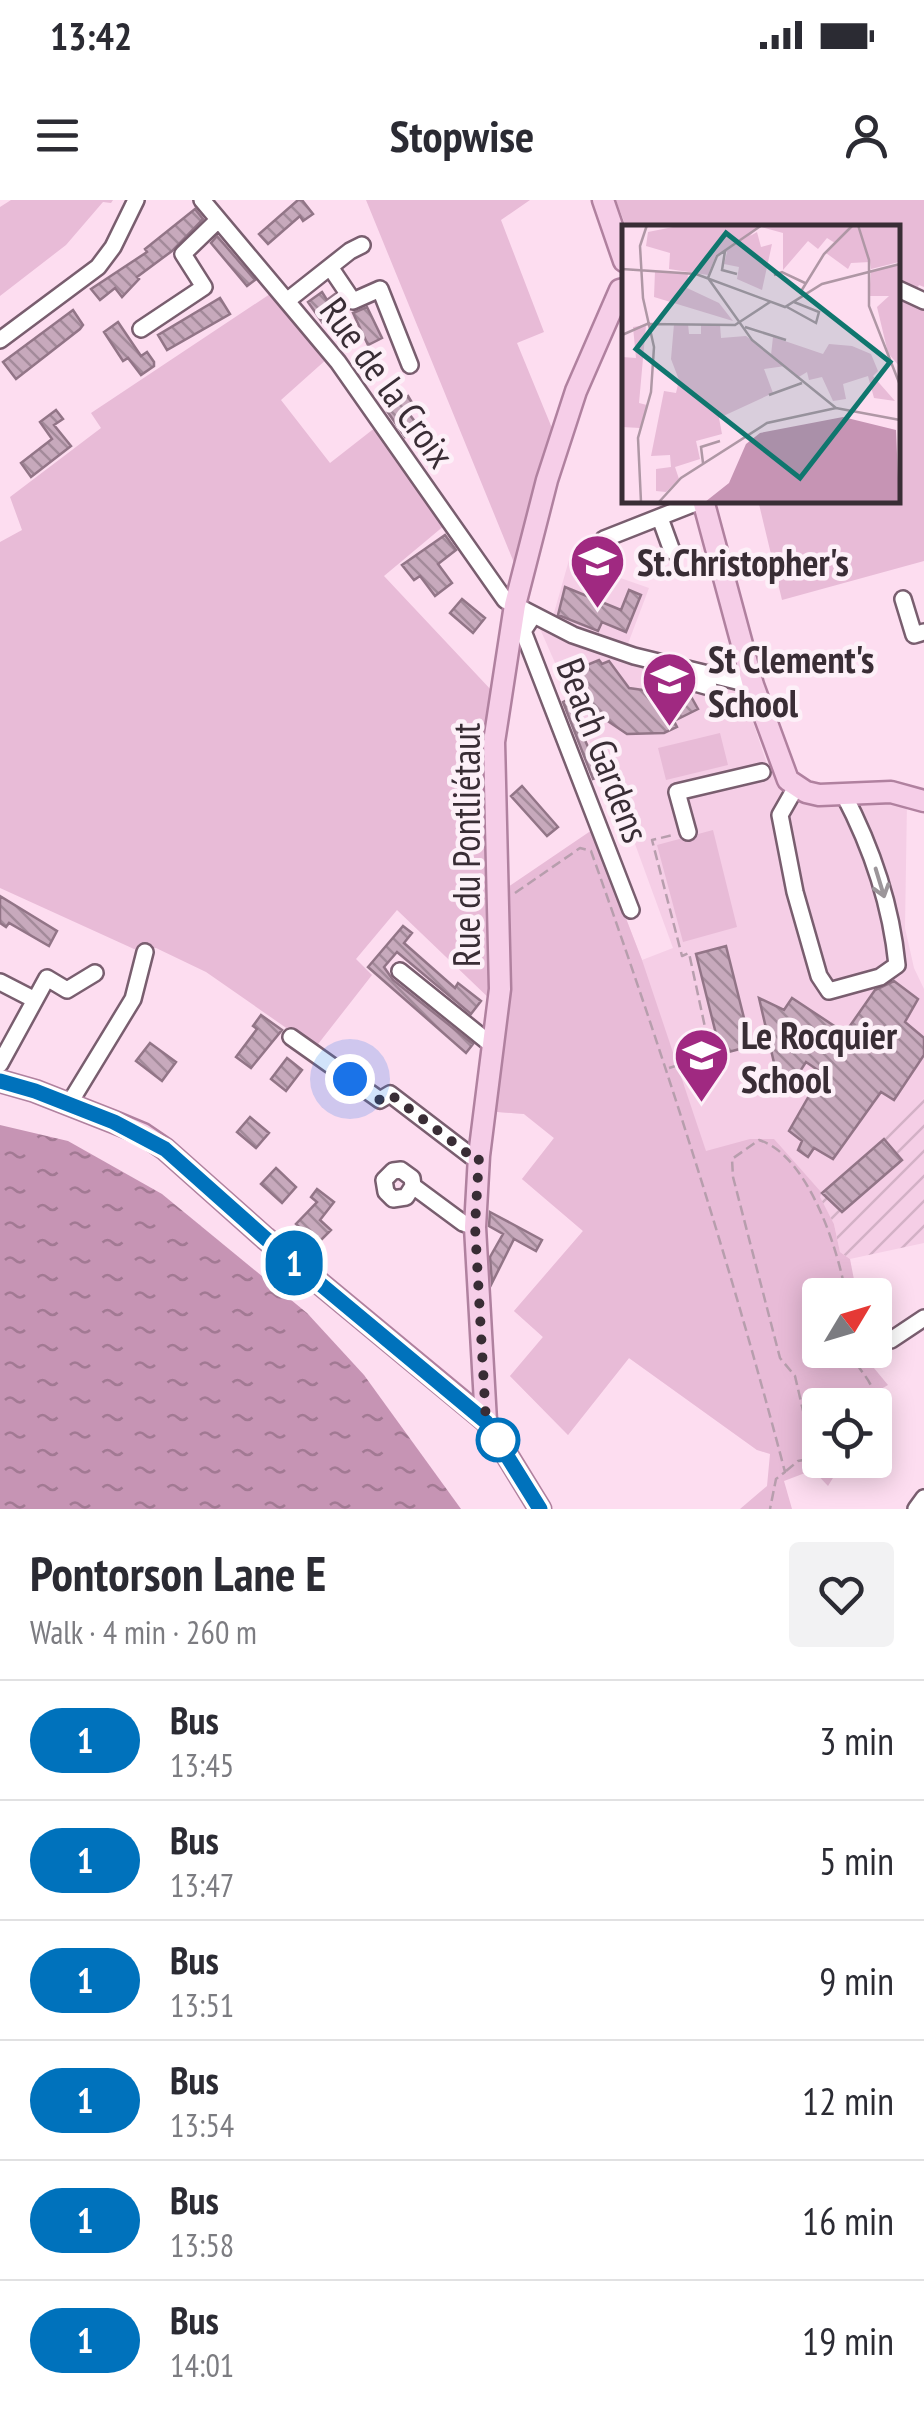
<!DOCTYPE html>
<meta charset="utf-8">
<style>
body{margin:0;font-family:"PT Sans Narrow",sans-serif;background:#f2f2f3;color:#2b2b33;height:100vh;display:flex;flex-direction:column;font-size:38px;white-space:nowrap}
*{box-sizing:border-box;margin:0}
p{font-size:32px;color:#7c7c81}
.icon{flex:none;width:55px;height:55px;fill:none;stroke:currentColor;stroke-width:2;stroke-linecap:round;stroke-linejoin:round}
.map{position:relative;height:1309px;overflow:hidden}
.panel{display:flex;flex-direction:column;background:#fff;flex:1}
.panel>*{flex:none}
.badge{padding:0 20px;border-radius:32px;font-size:35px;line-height:65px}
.needle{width:65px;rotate:52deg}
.tools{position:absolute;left:802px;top:1078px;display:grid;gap:20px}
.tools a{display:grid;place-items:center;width:90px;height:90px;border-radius:10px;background:#fff;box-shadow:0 5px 25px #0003;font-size:50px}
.you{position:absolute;width:50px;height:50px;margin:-25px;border:8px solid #fff;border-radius:50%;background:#1a73e8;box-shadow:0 0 0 15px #1a73e833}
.map>.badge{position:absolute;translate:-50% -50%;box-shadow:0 0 0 5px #fff}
.round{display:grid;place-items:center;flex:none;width:105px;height:105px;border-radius:10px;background:#f2f2f3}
.head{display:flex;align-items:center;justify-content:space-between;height:170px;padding:0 30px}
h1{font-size:48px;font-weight:600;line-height:75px}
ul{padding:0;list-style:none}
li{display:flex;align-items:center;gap:30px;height:120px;padding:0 30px;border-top:2px solid #e1e1e2}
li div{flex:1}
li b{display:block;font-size:38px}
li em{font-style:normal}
li .badge{min-width:110px;font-weight:700;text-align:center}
.status{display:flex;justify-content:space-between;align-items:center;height:70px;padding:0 50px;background:#fff;direction:ltr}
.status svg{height:28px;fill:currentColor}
header{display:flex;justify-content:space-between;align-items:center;height:130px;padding:0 30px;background:#fff;font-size:45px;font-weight:600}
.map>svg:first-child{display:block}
.built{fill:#f5cee6}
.industrial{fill:url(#industrial-furrows)}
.green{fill:#e8bbd7}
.water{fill:url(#water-ripples)}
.building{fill:url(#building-back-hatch);stroke:#927587;stroke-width:2.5}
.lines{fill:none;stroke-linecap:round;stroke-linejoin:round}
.minor-casing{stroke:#795e6f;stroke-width:20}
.major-casing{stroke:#b0819f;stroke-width:25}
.path{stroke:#b79ead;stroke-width:2.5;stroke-dasharray:10 5;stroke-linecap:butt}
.minor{stroke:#fff;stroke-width:15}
.major{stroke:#f6cee8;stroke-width:20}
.oneway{stroke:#9c969a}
.line-casing{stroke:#fff;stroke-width:22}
.line{stroke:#0072bc;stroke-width:15}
.walk{stroke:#392d35;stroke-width:10;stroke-dasharray:0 18}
.stop-dot{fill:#fff;stroke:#0072bc;stroke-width:5}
.labels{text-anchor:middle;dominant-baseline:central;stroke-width:9;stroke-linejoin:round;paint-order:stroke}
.street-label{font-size:38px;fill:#392d35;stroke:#fdf0f8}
.poi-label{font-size:38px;font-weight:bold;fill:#392d35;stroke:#fdf0f8;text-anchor:start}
.inset-road{fill:none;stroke:#af97a5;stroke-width:2.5}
.view{fill:#0f766e;fill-opacity:0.15;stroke:#0f766e;stroke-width:5}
.inset-edge{fill:none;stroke:#392d35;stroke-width:5}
</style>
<div class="status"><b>13:42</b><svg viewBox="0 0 49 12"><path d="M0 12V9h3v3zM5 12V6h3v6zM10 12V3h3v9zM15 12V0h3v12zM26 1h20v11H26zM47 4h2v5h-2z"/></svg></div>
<header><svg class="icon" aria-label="menu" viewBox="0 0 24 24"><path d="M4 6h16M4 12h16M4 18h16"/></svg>Stopwise<svg class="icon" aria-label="person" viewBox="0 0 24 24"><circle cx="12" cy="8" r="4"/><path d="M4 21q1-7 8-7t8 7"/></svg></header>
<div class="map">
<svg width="924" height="1309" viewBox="0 0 924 1309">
<defs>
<pattern id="industrial-furrows" width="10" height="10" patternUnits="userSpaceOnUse" patternTransform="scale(2.5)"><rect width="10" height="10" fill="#f5cee6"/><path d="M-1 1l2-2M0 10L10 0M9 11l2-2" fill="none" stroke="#d3b1c6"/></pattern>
<pattern id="water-ripples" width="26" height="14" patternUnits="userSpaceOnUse" patternTransform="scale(2.5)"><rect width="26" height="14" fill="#c694b4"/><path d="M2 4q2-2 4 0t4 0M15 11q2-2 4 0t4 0" fill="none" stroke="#a27993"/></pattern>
<pattern id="building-back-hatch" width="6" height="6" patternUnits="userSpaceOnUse" patternTransform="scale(2.5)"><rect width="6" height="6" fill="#c7a9bc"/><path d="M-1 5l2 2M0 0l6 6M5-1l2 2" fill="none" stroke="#a38a9a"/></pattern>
</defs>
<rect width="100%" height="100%" fill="#fdddf0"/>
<!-- built -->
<path class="built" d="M569 360 649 388 626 449 552 420Z
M537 422 742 489 767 564 791 595 800 601 818 605 865 599 907 602 905 728 914 768 924 789V898L884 939 822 993 773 939 757 1250 629 1158 568 1235 510 1176 543 1137 514 1111 583 1031 522 979 554 938 524 914 485 911 592 630 642 760 673 748 635 644Z"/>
<!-- industrial -->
<path class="industrial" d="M924 898V1043L850 1059 840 1052 834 1024 819 997Z"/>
<!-- green -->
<path class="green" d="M11 0H113L111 3 103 2 66 45 0 96V7Z
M366 0H530L501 20 544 132 517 143 554 233 519 375Z
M616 0H924V87L919 85 915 92 897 83 896 28H776L774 23 763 28 626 27Z
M273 92 328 158 281 200 330 263 376 227 445 325 384 376 493 492V802L397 710 356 759 372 775 315 848 206 772 156 748 134 749 0 688V342L22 330 10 297 101 228 91 213Z
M897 95 924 108V361L782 400 758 300H896Z
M720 533 728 565 666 580 658 548Z
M592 630 642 760 706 951 750 939H774L822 993 820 997 834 1024 840 1052 850 1059 857 1095H820V1150H859L888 1185 881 1189 875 1208V1205H820V1260H844L828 1286 813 1270 784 1281 792 1309H740L767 1286 770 1254 757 1250 629 1158 568 1235 510 1176 543 1137 514 1111 583 1031 522 979 554 938 524 914 485 911 499 693Z
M713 630 737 727 683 742 657 645Z"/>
<!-- water -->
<path class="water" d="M0 925 68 941 162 994 307 1113 364 1175 461 1309H0Z"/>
<!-- building -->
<path class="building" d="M298 0H302L313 14 303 21 300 16 268 44 259 34Z
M195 9 203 19 172 51 137 77 139 79 122 97 115 88 100 100 91 89 147 52 145 49Z
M217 36 255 80 247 86 211 43Z
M322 92 327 100 335 94 344 107 322 122 308 102Z
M220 98 230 114 167 150 158 135Z
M367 107 382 138 368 145 353 113Z
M73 110 83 125 80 129 16 179 3 162Z
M118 122 141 156 147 152 154 162V166L141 175 128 158 123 161 104 132Z
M408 196 414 206 407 211 419 227 405 237 387 211Z
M56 210 63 219 54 225 71 246 31 277 21 263 52 239 40 222Z
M445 335 456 350 438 364 452 383 435 396 420 376 414 380 402 365Z
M565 387 621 410 629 390 641 395 626 432 602 422 598 431 558 415Z
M462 399 485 418 473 433 450 413Z
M599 460 602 464 609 461 629 488 643 490 660 485 689 493 698 509 674 521 677 527 664 533 627 534 593 511 565 474Z
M567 500 601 576 593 579 563 502Z
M522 586 558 627 547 636 511 596Z
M0 696 57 731 49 746 9 723 6 727 0 723Z
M403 726 412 733 404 743 455 788 458 783 481 801 471 814 397 752 384 767 393 780 473 844 466 853 368 767Z
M726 746 751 846 721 854 696 754Z
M894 781 918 799 905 822 924 838V855L894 900 881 892 833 959 814 948 808 957 798 950 802 941 789 931 822 873 806 862 797 876 778 880 759 798 784 810 792 798 845 833 875 790Z
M261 815 282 830 251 868 236 857 257 829 253 826Z
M150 843 176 862 162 881 136 861Z
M287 858 302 870 286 891 271 879Z
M250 917 269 933 256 948 237 932Z
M884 939 902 960 842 1012 822 993Z
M276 968 296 987 282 1003 261 984Z
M317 989 334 1002 320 1020 331 1030 317 1044 296 1024 317 1002 311 997Z
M490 1012 542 1040 536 1051 514 1039 492 1083 490 1057 503 1034 489 1026Z"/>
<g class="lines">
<defs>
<path id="minor" d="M202 0 338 162 505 400 573 435 634 456 753 485
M330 67 353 101 380 89 410 165
M896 88 924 101
M288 100 350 51 362 45
M141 129 204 87 183 54 218 20
M0 140 98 67 113 47 136 0
M660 318 672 351
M604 339 703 300
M903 399 914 435 924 432
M533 416 523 431 631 710
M653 471 709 487
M796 587 780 615 795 692 819 776 829 791 880 777 897 765C891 704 871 646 843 593
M688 632 677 592 762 572
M400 771 493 846
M0 782 35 800
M291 837 380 900 390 894 471 956H479
M0 864 47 778 67 790 95 773
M69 904 133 799 145 752
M413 986 412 978 401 970 393 971 384 980 386 992 393 999 406 997 413 986 463 1023 475 1027
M891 1140 924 1118
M916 1309 924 1298"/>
<path id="major" d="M603 0 624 61
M703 300 753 485 788 580 806 592 819 595 891 592 924 601
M0 881 35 891 114 922 143 934 165 949 265 1038 486 1221 540 1309
M486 1221 475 1027 479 956 500 789 494 542 515 405 547 280 576 191 620 90 624 89"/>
</defs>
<!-- minor casing -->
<use href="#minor" class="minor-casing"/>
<!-- major casing -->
<use href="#major" class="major-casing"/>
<!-- path -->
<path class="path" d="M515 693 580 648 591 651C664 856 730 1062 785 1272L776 1279 770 1309
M669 868 711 855 689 753 682 756 652 640 673 635
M851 1150C857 1174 876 1178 874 1205
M814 1258 795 1176 780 1158 733 977 732 959 759 940C808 955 838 1049 846 1095
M824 1260 834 1267 839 1260
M786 1271 798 1261 820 1257"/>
<!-- minor -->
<use href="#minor" class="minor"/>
<!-- major -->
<use href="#major" class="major"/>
</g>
<!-- one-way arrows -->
<defs><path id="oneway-shaft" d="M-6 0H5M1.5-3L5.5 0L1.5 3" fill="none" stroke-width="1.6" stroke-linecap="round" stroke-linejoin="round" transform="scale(2.5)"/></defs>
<use class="oneway" href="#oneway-shaft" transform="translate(880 683) rotate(73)"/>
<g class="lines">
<defs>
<path id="line" d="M0 881 35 891 114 922 165 949 265 1038 486 1222 540 1309"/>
</defs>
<!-- line casing -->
<use href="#line" class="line-casing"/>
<!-- line -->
<use href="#line" class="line"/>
<!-- walk -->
<path class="walk" d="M350 879 380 900 390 894 471 956H479L475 1026 486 1222 498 1240"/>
</g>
<!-- icons -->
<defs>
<symbol id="school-pin" viewBox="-11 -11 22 30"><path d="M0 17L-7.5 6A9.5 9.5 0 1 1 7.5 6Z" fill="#a02981" stroke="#fdf0f8"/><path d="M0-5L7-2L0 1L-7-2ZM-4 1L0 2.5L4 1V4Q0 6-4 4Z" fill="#fff"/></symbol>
</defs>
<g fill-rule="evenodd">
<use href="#school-pin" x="566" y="330" width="63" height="86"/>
<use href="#school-pin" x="638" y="448" width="63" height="86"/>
<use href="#school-pin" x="670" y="824" width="63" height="86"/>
</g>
<!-- markers -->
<circle class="stop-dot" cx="498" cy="1240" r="20"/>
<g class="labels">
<!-- street labels -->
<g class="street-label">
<text transform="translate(388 182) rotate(54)">Rue de la Croix</text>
<text transform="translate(604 550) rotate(69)">Beach Gardens</text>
<text transform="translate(465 645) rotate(-90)">Rue du Pontliétaut</text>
</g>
<!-- poi labels -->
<g class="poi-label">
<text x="637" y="361">St.Christopher's</text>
<text x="708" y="458">St Clement's<tspan x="708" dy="44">School</tspan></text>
<text x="741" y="834">Le Rocquier<tspan x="741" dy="44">School</tspan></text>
</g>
</g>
<!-- overview -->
<g transform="translate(622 25)">
<rect width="278" height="278" fill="#fdddf0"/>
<path d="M61 0H138L128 11 135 7 139 22 150 19 140 65 115 54 117 42 102 39 105 27 94 30 86 50 47 44 48 28 24 21 26 7ZM228 0H277V37L249 44 248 37 229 38 226 44 204 28 213 18 205 13 196 24 186 16 161 45V8L139 2ZM277 40V141L266 128 255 82 267 71H247L249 47ZM33 46 66 49 65 63 97 78 111 96 32 72ZM52 99H66L67 109H79V99L98 100 99 113 124 111 149 130 151 112 201 129 207 119 230 121 249 129 256 146 251 151 273 176 252 173 246 151 221 159 224 174 211 176 200 152 187 155 185 147 175 153 163 141 142 144 151 168 97 193 100 209 74 216 78 234 53 242 57 254 44 267 34 266V244L49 242 48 230 29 231 42 166 54 168 57 155 49 134ZM24 100 17 178 25 180 18 203 0 202V132L14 133 11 102Z" fill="#e8bbd7"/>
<path d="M221 192 274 205 277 277H83L107 258 124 219 138 208Z" fill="#c694b4"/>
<path class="inset-road" d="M236 0 247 35V81L278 160M103 26 100 45 115 49M0 44 74 49 163 82 200 59 278 39M152 50 160 47 183 58M86 53 95 31 140 0M86 53 130 115 214 183M178 68 202 29 230 1M165 82 194 98 197 87 172 77M123 102 164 115M0 110 25 99 113 100 148 77M147 170 180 158M81 238 79 222 98 216M19 277 16 213 29 167 32 122 21 73 18 21 25 0M37 277 59 253 145 198 214 183 278 195"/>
<path class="view" d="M104 8 268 137 178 253 14 124Z"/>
<rect width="278" height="278" class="inset-edge"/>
</g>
</svg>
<div class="tools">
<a><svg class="needle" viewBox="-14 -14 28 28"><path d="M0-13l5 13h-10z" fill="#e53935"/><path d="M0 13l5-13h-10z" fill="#7c7c81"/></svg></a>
<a><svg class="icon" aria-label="locate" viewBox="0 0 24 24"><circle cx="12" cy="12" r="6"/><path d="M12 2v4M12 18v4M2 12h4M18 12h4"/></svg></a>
</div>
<div class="you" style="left:350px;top:879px"></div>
<b class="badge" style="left:294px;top:1063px;background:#0072bc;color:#fff">1</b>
</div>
<section class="panel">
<div class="head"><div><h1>Pontorson Lane E</h1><p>Walk · 4 min · 260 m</p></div><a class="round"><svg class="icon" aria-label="heart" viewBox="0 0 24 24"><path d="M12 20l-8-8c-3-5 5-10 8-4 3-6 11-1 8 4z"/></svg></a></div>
<ul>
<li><span class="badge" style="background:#0072bc;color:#fff">1</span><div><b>Bus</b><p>13:45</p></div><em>3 min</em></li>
<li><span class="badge" style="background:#0072bc;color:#fff">1</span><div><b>Bus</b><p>13:47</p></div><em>5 min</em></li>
<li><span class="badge" style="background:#0072bc;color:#fff">1</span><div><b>Bus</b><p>13:51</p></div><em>9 min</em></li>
<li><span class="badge" style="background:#0072bc;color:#fff">1</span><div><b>Bus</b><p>13:54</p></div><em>12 min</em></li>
<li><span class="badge" style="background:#0072bc;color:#fff">1</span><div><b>Bus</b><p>13:58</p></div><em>16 min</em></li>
<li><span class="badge" style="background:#0072bc;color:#fff">1</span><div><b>Bus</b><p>14:01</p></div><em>19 min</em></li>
</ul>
</section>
